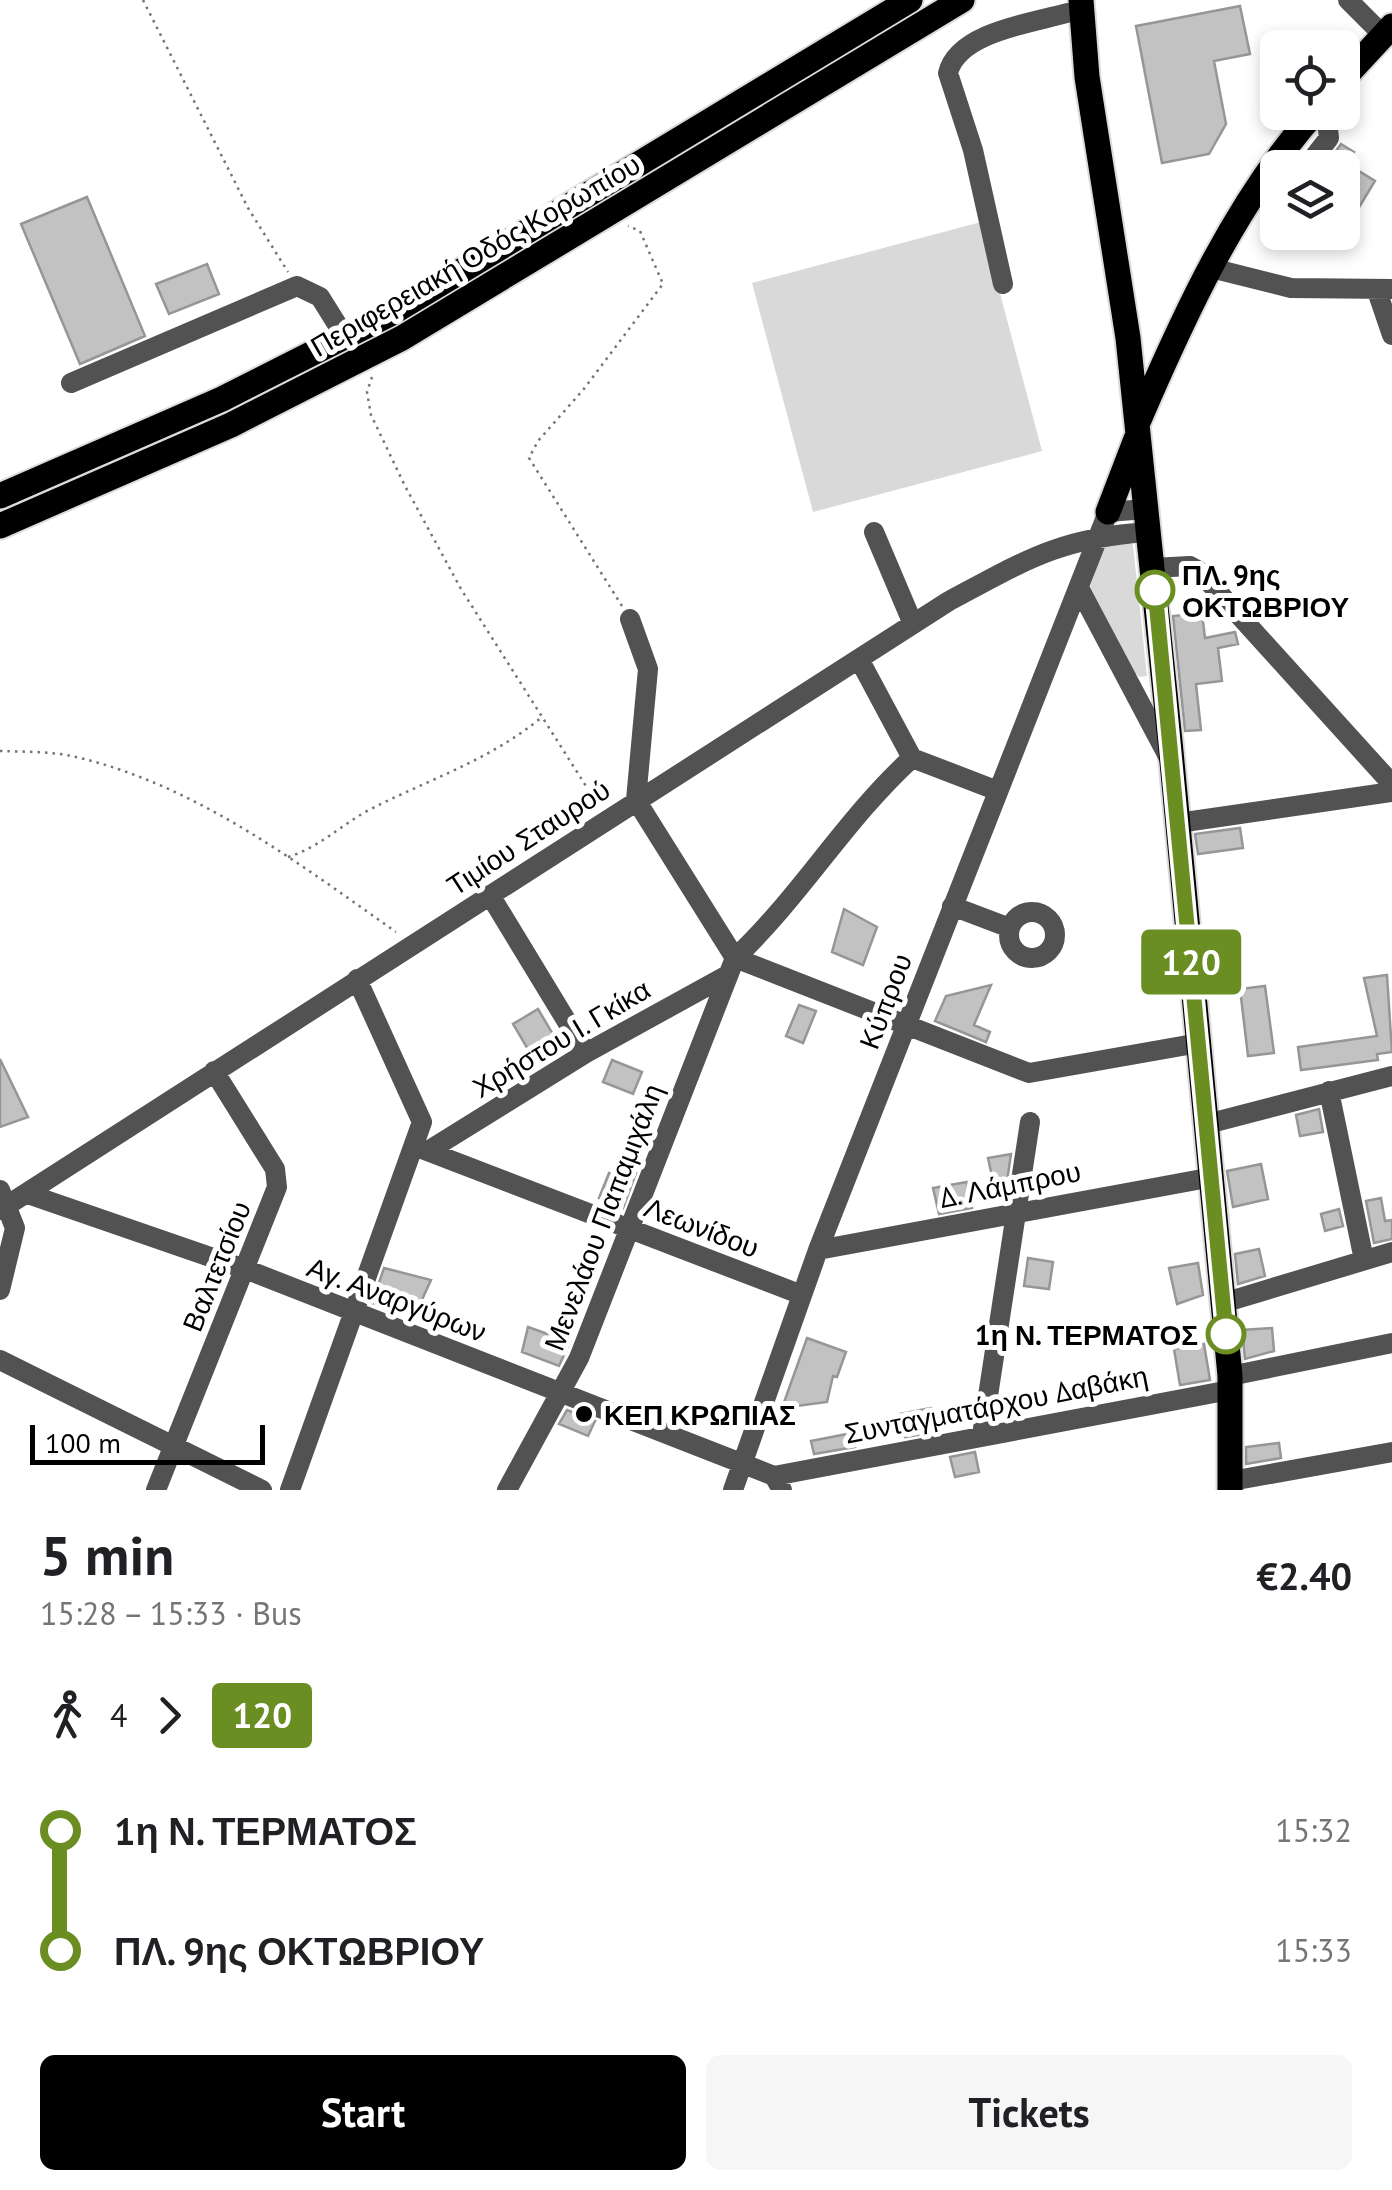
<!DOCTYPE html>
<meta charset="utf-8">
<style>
body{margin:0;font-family:"PT Sans",sans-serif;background:#f6f6f6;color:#202124;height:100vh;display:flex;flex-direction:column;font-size:38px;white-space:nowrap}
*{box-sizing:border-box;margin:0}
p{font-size:32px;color:#757577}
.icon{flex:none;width:55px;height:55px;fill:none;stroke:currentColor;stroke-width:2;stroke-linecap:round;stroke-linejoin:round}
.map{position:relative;height:1490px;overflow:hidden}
.drawer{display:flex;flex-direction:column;background:#fff;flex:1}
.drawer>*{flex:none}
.badge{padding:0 20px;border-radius:8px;font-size:35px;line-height:65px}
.tools{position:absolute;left:1260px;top:30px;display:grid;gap:20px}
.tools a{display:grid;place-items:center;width:100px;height:100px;border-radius:15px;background:#fff;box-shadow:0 5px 15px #0003;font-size:50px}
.scale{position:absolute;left:30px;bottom:25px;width:235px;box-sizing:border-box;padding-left:10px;border:5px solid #000;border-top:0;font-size:28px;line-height:35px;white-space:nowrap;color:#000;-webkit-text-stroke:8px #fff;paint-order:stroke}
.map>.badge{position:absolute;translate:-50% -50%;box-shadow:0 0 0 5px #fff}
.legs{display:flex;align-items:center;gap:15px;height:110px;padding:0 40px;font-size:32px}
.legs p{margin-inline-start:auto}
.headline{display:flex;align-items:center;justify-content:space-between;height:170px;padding:0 40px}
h1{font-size:55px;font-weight:700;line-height:75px}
.action{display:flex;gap:20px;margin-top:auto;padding:20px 40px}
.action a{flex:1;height:115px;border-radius:15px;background:#000;color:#fff;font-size:40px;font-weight:700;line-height:115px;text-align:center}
.action a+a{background:#f6f6f6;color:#202124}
ul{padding:0 40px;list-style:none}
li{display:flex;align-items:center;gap:35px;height:120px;font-size:38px}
li i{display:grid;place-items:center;width:15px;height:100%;margin:0 12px;background:currentColor}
li i::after{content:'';width:25px;height:25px;margin:-12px;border:8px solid;border-radius:50%;background:#fff}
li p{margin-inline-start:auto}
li:first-child i{background:linear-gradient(#0000 50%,currentColor 0)}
li:last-child i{background:linear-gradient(currentColor 50%,#0000 0)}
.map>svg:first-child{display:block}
.green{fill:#d9d9d9}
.building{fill:#c2c2c2;stroke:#969696;stroke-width:2.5}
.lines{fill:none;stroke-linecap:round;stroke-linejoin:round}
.major-casing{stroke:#dbdbdb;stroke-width:29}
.path{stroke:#747474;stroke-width:2.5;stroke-dasharray:2.5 5;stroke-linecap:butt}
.minor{stroke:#525252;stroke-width:20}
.major{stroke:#000;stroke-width:25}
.line-1-casing{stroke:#fff;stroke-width:22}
.line-1{stroke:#6b8e23;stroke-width:15}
.stop-1-dot{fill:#fff;stroke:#6b8e23;stroke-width:5}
.poi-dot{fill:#000;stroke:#fff;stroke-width:4}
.labels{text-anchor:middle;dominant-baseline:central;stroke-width:10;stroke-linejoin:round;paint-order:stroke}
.street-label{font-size:28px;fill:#000;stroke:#fff}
.stop-label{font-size:28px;font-weight:bold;fill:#000;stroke:#fff;text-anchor:start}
.poi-label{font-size:28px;font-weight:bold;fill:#000;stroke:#fff;text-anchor:start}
</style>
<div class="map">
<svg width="1392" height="1490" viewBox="0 0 1392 1490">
<rect width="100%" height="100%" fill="#fff"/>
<!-- green -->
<path class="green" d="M981 222 1042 451 813 512 752 283Z
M1128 540 1133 545 1147 676 1140 677 1128 668 1089 590 1105 543Z"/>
<!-- building -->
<path class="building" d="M1240 6 1250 54 1214 61 1226 124 1209 154 1162 163 1136 26Z
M1341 144 1354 152 1346 163 1375 181 1335 247 1312 232H1342V168L1326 165Z
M87 197 145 336 80 364 21 224Z
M207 264 219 294 169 314 156 284Z
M1202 613 1205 638 1235 632 1238 644 1218 648 1222 681 1196 684 1201 730 1185 731 1173 616Z
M1240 828 1243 848 1198 854 1195 834Z
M844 909 877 927 863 965 832 952Z
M1387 975 1392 1052 1377 1054 1378 1060 1301 1070 1298 1047 1377 1036 1364 978Z
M991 985 974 1025 990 1032 986 1042 935 1021 946 996Z
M1265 986 1274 1053 1248 1056 1240 989Z
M799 1005 816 1011 803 1043 786 1036Z
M538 1009 554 1036 529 1051 513 1024Z
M0 1059 28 1117 0 1127Z
M612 1060 642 1072 633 1094 603 1082Z
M1319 1109 1323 1132 1300 1136 1296 1115Z
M1011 1154 1006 1188 995 1190 988 1158Z
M1261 1164 1268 1199 1233 1207 1227 1171Z
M618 1166 636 1173 623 1208 599 1198 609 1173 614 1176Z
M967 1182 972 1208 939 1214 933 1188Z
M1381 1198 1385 1221 1392 1220V1239L1374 1243 1366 1201Z
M1339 1209 1343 1226 1325 1231 1321 1214Z
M1259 1249 1265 1276 1238 1284 1235 1254Z
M1028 1258 1053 1262 1049 1289 1024 1286Z
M1198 1263 1203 1295 1177 1304 1169 1268Z
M384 1268 431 1280 415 1315 372 1303Z
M528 1327 570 1342 559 1366 522 1352Z
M1272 1328 1274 1351 1245 1359 1242 1330Z
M807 1338 846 1352 837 1377 833 1376 827 1402 782 1408Z
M1204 1344 1210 1380 1180 1385 1174 1349Z
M931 1408 935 1432 905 1437 900 1414Z
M567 1410 595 1421 588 1436 559 1424Z
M852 1433 855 1447 814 1454 811 1441Z
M1279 1443 1281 1458 1246 1464V1447Z
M975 1452 979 1472 955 1477 950 1457Z"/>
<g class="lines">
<defs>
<path id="major" d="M1081 0 1087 77 1128 338 1170 741 1230 1376V1490
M1342 80 1392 26
M1139 420C1185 313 1237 200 1315 112
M0 496 222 399 390 314 910 0
M1108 512 1136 439
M0 526 231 425 402 338 962 0"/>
</defs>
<!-- major casing -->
<use href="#major" class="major-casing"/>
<!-- path -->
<path class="path" d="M143 0 248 208 288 272
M372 377 367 392 371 415 405 486 461 589 598 805
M622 606 529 458 538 441 583 390 663 284 640 231 628 226
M0 751C24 752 52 751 76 757 196 785 298 863 396 932
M288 857C320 847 341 825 369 810 429 779 489 761 542 717"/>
<!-- minor -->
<path class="minor" d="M1348 0 1382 34
M1277 161 1307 166 1329 138 1326 112
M1211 268 1291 288 1392 289
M1003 284 973 150 948 73C958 32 1032 23 1067 13
M1377 291 1392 335
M71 383 297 286 320 297 345 337
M874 532 913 624
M1152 568 1190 566 1199 571 1392 784
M1079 588 1169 758
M630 619 648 669 636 800 735 958
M859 659 912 758 998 791
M1178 823 1392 792
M490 895 586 1053
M952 906 1010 928
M1009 935a23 23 0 1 1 46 0a23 23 0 1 1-46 0Z
M735 958 1029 1073 1199 1043
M1329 1091 1364 1260
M1207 1124 1392 1076
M414 1146 802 1295
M428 1151 586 1053 724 977
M0 1190 15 1228 0 1290
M28 1194 245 1269 774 1476 782 1490
M0 1210 949 601C1026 560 1059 538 1148 532
M818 1250 1213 1177
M1223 1303 1392 1252
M0 1360 262 1490
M1230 1376 1392 1343
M982 1435 1030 1122
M774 1476 1230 1390
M1231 1481 1392 1452
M156 1490 277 1187 275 1169 214 1071
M290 1490 422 1122 357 979
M507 1490 579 1358 735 958C800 897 846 818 912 758
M733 1490 818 1250 1108 512 1146 509"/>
<!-- major -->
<use href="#major" class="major"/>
</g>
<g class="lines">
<defs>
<path id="line-1" d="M1155 590 1226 1334"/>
</defs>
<!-- line-1 casing -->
<use href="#line-1" class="line-1-casing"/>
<!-- line-1 -->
<use href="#line-1" class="line-1"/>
</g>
<!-- markers -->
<g class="stop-1-dot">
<circle cx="1155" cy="590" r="18"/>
<circle cx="1226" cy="1334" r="18"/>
</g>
<circle class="poi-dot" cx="584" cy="1414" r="10"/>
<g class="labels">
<!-- street labels -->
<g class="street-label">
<text transform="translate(475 255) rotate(-30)">Περιφερειακή Οδός Κορωπίου</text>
<text transform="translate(528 837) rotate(-33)">Τιμίου Σταυρού</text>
<text transform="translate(885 1001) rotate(-69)">Κύπρου</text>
<text transform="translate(561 1038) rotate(-31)">Χρήστου Ι. Γκίκα</text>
<text transform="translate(1010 1184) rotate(-11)">Δ. Λάμπρου</text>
<text transform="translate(603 1217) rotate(-69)">Μενελάου Παπαμιχάλη</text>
<text transform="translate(702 1227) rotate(21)">Λεωνίδου</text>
<text transform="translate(216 1266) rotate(-68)">Βαλτετσίου</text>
<text transform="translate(397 1299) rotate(21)">Αγ. Αναργύρων</text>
<text transform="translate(996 1404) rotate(-11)">Συνταγματάρχου Δαβάκη</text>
</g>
<!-- stop labels -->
<g class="stop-label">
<text x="1182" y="574">ΠΛ. 9ης<tspan x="1182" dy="32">ΟΚΤΩΒΡΙΟΥ</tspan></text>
<text x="1198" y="1334" text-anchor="end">1η Ν. ΤΕΡΜΑΤΟΣ</text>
</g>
<!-- poi labels -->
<g class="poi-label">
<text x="604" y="1414">ΚΕΠ ΚΡΩΠΙΑΣ</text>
</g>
</g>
</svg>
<div class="tools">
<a><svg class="icon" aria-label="locate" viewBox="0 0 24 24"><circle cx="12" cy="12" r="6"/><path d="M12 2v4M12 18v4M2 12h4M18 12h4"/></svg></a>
<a><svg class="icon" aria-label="layers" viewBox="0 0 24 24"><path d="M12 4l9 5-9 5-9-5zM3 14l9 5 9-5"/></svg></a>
</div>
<div class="scale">100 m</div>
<b class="badge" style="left:1191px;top:962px;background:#6b8e23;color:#fff">120</b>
</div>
<section class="drawer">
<div class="headline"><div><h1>5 min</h1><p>15:28 – 15:33 · Bus</p></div><b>€2.40</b></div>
<div class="legs"><svg class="icon" aria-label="walk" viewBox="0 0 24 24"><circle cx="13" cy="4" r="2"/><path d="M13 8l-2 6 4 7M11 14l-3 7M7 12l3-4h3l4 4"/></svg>4<svg class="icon" aria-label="forward" viewBox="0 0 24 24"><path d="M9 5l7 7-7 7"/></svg><b class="badge" style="background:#6b8e23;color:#fff">120</b></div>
<ul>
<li><i style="color:#6b8e23"></i><b>1η Ν. ΤΕΡΜΑΤΟΣ</b><p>15:32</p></li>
<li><i style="color:#6b8e23"></i><b>ΠΛ. 9ης ΟΚΤΩΒΡΙΟΥ</b><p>15:33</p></li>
</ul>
<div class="action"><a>Start</a><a>Tickets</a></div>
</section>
